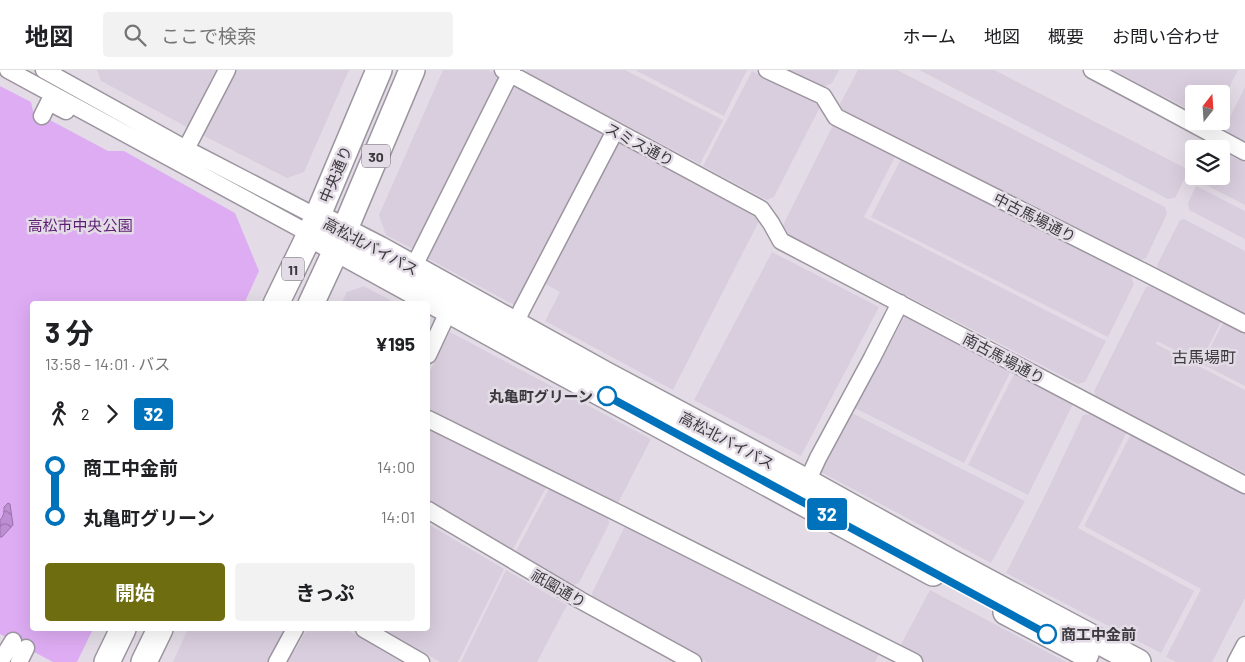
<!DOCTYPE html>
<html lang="ja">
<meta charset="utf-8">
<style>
body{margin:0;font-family:Barlow,"Noto Sans JP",sans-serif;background:#f2f2f2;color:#202124;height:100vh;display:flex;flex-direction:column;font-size:19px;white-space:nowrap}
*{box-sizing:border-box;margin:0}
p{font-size:16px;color:#757577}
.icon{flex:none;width:28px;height:28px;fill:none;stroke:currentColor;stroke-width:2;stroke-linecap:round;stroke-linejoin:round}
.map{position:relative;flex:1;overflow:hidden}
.side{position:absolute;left:30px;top:231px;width:400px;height:330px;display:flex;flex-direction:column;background:#fff;border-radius:5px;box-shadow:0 5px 20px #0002}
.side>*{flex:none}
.badge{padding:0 10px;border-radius:4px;font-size:18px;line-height:32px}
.needle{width:32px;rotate:17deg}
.buttons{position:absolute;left:1185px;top:15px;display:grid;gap:10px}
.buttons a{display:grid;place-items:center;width:45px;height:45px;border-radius:5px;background:#fff;box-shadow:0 5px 20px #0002;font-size:25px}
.map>.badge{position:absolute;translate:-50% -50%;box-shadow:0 0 0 2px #fff}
.legs{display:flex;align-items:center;gap:8px;height:55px;padding:0 15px;font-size:16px}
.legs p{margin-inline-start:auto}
.head{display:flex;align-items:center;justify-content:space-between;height:85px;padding:0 15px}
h1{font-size:28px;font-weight:700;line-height:38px}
.primary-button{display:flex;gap:10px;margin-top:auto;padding:10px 15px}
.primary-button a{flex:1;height:58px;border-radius:5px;background:#6e6e10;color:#fff;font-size:20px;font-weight:700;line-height:58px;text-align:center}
.primary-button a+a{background:#f2f2f2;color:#202124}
ul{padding:0 15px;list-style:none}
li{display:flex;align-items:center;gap:18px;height:50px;font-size:19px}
li i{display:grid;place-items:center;width:8px;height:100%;margin:0 6px;background:currentColor}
li i::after{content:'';width:12px;height:12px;margin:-6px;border:4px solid;border-radius:50%;background:#fff}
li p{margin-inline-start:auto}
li:first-child i{background:linear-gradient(#0000 50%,currentColor 0)}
li:last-child i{background:linear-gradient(currentColor 50%,#0000 0)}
header{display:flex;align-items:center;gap:30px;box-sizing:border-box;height:70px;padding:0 25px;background:#fff;border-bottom:1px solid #e0e0e0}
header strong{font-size:24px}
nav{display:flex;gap:28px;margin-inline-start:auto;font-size:18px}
.search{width:350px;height:45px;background:#f2f2f2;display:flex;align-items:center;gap:12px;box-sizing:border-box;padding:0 18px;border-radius:5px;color:#757577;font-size:19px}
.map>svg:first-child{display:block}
.built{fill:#d9cede}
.park{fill:#deacf3}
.water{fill:url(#water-waves);stroke:#9774a7}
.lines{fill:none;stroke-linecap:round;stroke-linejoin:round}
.minor-casing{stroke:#9c959f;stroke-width:19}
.highway-casing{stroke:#9c959f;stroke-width:28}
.minor{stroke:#fff;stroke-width:16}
.highway{stroke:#fff;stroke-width:25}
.line-1-casing{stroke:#fff;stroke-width:11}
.line-1{stroke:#0072bc;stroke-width:8}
.stop-1-dot{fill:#fff;stroke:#0072bc;stroke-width:2.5}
.labels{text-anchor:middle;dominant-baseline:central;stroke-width:5;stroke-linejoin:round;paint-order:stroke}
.shield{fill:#e3dce6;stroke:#6d6a70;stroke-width:1}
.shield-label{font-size:14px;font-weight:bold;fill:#3b393d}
.street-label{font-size:15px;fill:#3b393d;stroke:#e3dce6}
.park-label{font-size:15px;fill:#5d1e73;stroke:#e3dce6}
.stop-label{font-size:15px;font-weight:bold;fill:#3b393d;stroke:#e3dce6;text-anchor:end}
.neighbourhood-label{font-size:16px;fill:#3b393d;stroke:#e3dce6}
</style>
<header>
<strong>地図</strong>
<div class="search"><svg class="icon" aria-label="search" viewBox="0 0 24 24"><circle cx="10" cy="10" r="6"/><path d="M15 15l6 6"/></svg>ここで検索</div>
<nav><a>ホーム</a><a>地図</a><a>概要</a><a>お問い合わせ</a></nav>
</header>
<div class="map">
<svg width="1245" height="592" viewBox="0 0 1245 592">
<defs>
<pattern id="water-waves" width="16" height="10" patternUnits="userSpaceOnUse" patternTransform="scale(1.25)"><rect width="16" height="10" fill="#bf8dd4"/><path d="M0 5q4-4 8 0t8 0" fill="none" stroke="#9c74ad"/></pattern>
</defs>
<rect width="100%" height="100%" fill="#e3dce6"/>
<!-- built -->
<path class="built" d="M97 0H216L187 57 101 11Z
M234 0H349L304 102 287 108 200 64Z
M443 0H488L496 4 499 12 415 180 386 165 379 145Z
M526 0H625L723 50 700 94 526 2Z
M635 0H747L724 46Z
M786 0H839L832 13 824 17Z
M858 0H897L1165 137 1167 144 1146 188 1137 191 844 42 840 34Z
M919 0H994L1189 100 1175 128 1168 129Z
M1113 0H1238L1221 34V24H1194V42Z
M752 1 817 30 820 37 774 127 767 130 703 96Z
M523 16 606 61 608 68 518 237 427 188 514 18Z
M1245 17V71L1229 63 1226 55Z
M833 55 895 87 864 147 1106 271 1085 312 1078 314 785 163 783 155Z
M621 69 756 143 759 151 673 320 545 251 560 222 542 212 615 72Z
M1221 81 1245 93V135L1198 111 1201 106H1221Z
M902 87 1130 204 1134 214 1108 267 871 147Z
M1196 116 1245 141V169L1189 140 1188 133Z
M1184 149 1245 181V247L1159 203 1157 195 1180 150Z
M772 182 879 237 801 386 694 330Z
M1155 215 1222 250 1200 293 1157 271 1156 274 1245 320V403L1096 327 1094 321 1146 217Z
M364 216 397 234H341L347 222Z
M905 246 1011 301 964 393 855 338Z
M1224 251 1245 262V316L1202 294Z
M450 262 651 369 617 435 428 343V305Z
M1014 304 1073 334 1028 425 968 395Z
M852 343 1025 431 991 493 821 402Z
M1092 344 1127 362 1078 458 1194 521 1161 583 1006 503 1050 415 1083 345Z
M428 354 547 416 512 481 428 432Z
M1131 364 1245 423V528L1212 592H1176L1166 587 1201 519 1084 456Z
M550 417 608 447 609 454 579 513 572 516 515 483Z
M627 452 880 582 875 592H707L595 534 592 523Z
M428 454 504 499 458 592H440L384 559H428Z
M506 500 567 535 537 592H461Z
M930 520 1066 592H921L898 580Z
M188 559H287L268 592H173Z
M307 559H346L401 592H283L285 588 296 579Z"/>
<!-- park -->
<path class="park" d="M0 16 31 32 33 41 108 81H124L235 143 259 201 244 234H32V559H93L77 592H53L0 564Z"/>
<!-- water -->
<path class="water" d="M8 433 10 434 13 455 2 467H0V450C4 446 4 442 4 437Z"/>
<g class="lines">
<defs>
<path id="minor" d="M8 0 310 164
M44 0 186 79 317 147
M503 0 761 139 771 153 781 171 1245 415
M767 0 823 26 836 47 1146 203 1245 254
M1092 0 1158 35 1245 82
M42 46 49 32 66 41
M186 79 227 0
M413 198 512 0
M515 254 522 239 615 61
M428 285 449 240
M428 349 622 445 914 592
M807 412 818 388 872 288 900 233
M428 440 580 530 693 592
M364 559 421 592
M0 592 13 571
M19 592 26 578
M277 592 295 559
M1236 592 1245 575"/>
<path id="highway" d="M317 147 379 179 606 305 807 412 954 494 1138 592
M310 164 503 270 933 503
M276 234 310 164 379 0
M311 234 337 178 412 0
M1006 542 1086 584
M107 592 123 559
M144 592 160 559"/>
</defs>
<!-- minor casing -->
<use href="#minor" class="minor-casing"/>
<!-- highway casing -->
<use href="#highway" class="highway-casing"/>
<!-- minor -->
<use href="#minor" class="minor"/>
<!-- highway -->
<use href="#highway" class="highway"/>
</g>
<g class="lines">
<defs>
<path id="line-1" d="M607 326 1047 564"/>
</defs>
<!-- line-1 casing -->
<use href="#line-1" class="line-1-casing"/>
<!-- line-1 -->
<use href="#line-1" class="line-1"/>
</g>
<!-- markers -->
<g class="stop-1-dot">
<circle cx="607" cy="326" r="9"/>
<circle cx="1047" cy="564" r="9"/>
</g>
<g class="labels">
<!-- shield labels -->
<g class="shield">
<rect x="362" y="74.5" width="28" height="23" rx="4"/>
<rect x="282" y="187.5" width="22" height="23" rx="4"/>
</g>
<g class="shield-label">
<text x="376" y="86">30</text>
<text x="293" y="199">11</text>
</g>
<!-- street labels -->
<g class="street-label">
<text transform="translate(640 74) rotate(28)">スミス通り</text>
<text transform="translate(335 104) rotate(-67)">中央通り</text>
<text transform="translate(1035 147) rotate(27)">中古馬場通り</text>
<text transform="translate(371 176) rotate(28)">高松北バイパス</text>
<text transform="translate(1004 288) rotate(28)">南古馬場通り</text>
<text transform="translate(727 370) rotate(28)">高松北バイパス</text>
<text transform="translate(559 518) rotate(30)">祇園通り</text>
</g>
<!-- park labels -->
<g class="park-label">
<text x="80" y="155">高松市中央公園</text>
</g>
<!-- stop labels -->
<g class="stop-label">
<text x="593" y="326">丸亀町グリーン</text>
<text x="1061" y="564" text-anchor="start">商工中金前</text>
</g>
<!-- neighbourhood labels -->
<g class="neighbourhood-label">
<text x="1204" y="286">古馬場町</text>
</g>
</g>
</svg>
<div class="buttons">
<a><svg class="needle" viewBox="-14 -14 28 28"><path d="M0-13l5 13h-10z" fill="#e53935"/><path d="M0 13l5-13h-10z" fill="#757577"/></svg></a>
<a><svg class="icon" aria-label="layers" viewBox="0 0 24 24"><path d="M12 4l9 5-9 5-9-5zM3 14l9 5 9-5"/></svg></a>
</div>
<b class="badge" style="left:827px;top:444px;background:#0072bc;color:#fff">32</b>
<section class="side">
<div class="head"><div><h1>3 分</h1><p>13:58 – 14:01 · バス</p></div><b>¥195</b></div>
<div class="legs"><svg class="icon" aria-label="walk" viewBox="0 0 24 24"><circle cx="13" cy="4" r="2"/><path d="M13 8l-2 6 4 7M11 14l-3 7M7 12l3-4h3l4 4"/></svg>2<svg class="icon" aria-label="forward" viewBox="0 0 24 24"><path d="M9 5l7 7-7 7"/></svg><b class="badge" style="background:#0072bc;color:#fff">32</b></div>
<ul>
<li><i style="color:#0072bc"></i><b>商工中金前</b><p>14:00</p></li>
<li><i style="color:#0072bc"></i><b>丸亀町グリーン</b><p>14:01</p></li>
</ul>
<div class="primary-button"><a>開始</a><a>きっぷ</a></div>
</section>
</div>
